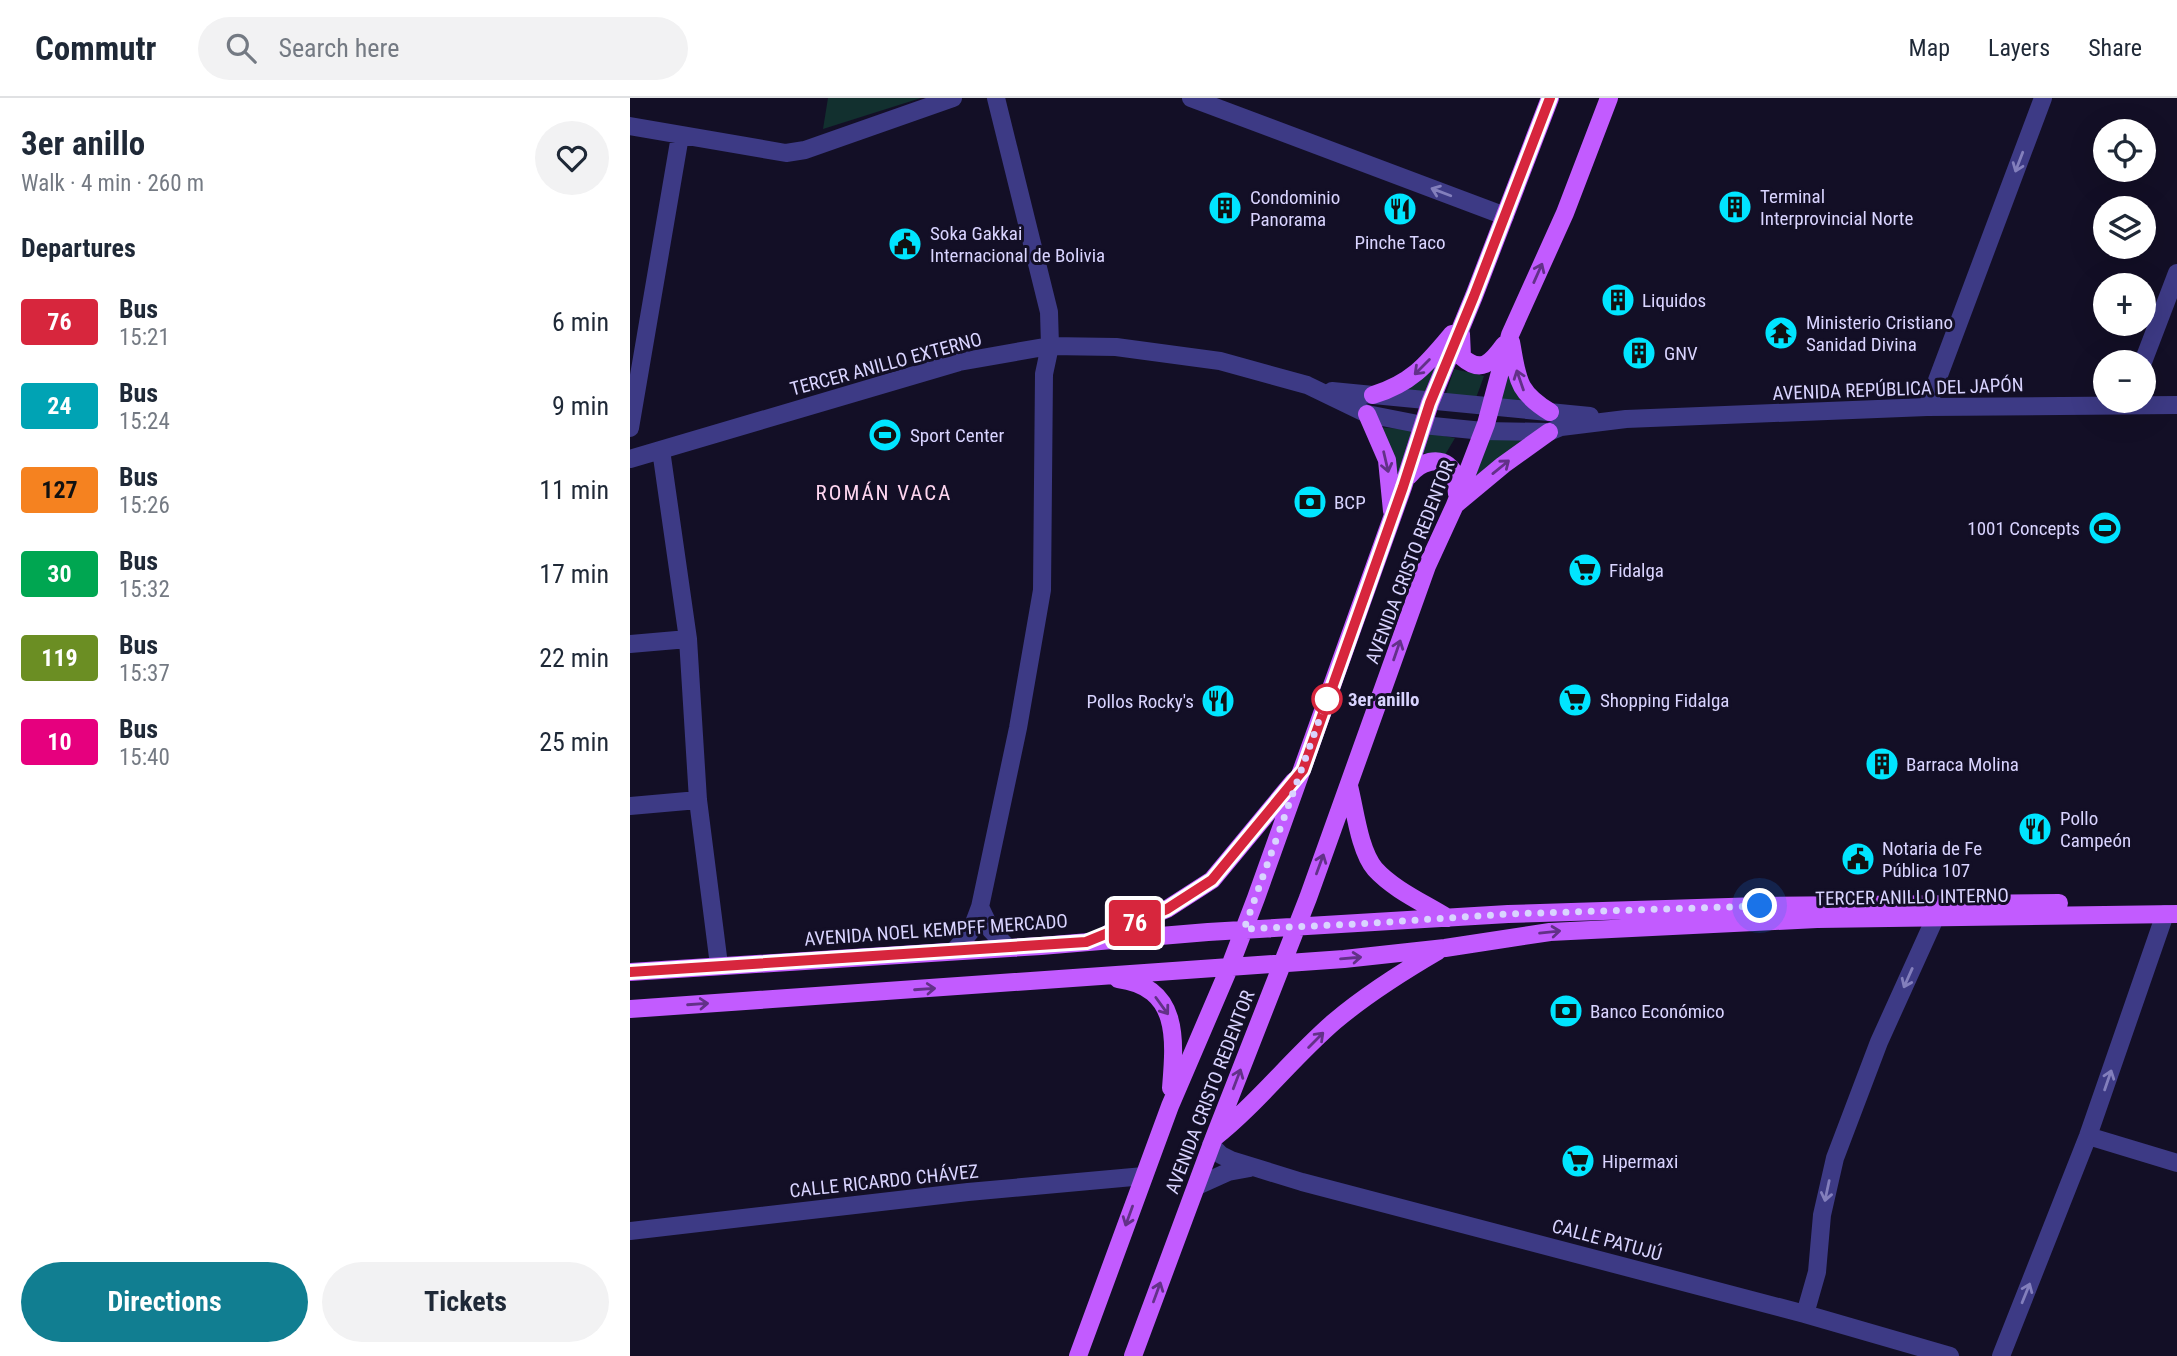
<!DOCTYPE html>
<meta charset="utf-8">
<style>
body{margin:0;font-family:"Roboto Condensed",sans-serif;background:#f2f2f3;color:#1f2937;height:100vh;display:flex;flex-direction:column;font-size:26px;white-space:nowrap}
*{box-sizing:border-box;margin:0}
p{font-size:23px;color:#747a83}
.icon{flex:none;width:38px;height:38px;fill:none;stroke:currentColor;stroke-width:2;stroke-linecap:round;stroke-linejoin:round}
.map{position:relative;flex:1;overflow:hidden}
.sheet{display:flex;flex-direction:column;background:#fff;width:630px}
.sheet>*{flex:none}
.badge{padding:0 14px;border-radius:5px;font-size:24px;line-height:46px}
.fabs{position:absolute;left:1463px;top:21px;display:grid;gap:14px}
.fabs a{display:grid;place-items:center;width:63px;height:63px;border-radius:50%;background:#fff;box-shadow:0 7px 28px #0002;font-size:35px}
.you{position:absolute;width:35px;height:35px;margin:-18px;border:5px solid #fff;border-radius:50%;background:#1a73e8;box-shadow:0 0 0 10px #1a73e833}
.map>.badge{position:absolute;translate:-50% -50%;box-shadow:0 0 0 4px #fff}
h2{padding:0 21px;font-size:26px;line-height:63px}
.round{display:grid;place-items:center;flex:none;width:74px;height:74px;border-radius:37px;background:#f2f2f3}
.headline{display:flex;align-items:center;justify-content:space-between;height:119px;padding:0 21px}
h1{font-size:33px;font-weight:700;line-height:52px}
.action{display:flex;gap:14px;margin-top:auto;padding:14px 21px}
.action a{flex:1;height:80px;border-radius:42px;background:#117e91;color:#fff;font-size:28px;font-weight:700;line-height:80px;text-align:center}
.action a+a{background:#f2f2f3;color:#1f2937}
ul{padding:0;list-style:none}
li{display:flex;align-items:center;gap:21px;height:84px;padding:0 21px}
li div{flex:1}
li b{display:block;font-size:26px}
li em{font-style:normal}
li .badge{min-width:77px;font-weight:700;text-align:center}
header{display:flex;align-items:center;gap:42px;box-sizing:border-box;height:98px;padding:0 35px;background:#fff;border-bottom:2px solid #e0e1e3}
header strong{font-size:33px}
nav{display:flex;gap:38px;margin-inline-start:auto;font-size:24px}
.search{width:490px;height:63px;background:#f2f2f3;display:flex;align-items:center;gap:18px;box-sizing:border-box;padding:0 24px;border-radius:38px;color:#747a83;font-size:26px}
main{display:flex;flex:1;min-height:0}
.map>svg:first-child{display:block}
.green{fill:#12302f}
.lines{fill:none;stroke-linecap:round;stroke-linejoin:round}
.minor{stroke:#3d3a85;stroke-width:18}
.major{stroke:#c25bff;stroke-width:18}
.oneway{stroke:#837fbc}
.oneway2{stroke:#623188}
.line-casing{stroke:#fff;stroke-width:16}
.line{stroke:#d7263d;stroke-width:10}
.walk{stroke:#d9d4ff;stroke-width:7;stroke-dasharray:0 12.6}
.stop-dot{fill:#fff;stroke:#d7263d;stroke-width:3.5}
.labels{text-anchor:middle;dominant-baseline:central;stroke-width:6;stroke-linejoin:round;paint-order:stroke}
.poi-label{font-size:19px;fill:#d9d4ff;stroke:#130f26;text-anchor:start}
.street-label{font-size:19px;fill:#d9d4ff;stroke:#130f26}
.stop-label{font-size:19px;font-weight:bold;fill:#d9d4ff;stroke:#130f26;text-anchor:start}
.neighbourhood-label{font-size:21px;letter-spacing:2px;fill:#ffd6f0;stroke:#130f26}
</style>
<header>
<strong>Commutr</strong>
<div class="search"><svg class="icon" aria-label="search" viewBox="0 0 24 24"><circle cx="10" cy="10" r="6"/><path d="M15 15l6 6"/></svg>Search here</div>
<nav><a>Map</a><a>Layers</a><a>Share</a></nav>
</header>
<main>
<section class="sheet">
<div class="headline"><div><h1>3er anillo</h1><p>Walk · 4 min · 260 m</p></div><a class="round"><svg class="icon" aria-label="heart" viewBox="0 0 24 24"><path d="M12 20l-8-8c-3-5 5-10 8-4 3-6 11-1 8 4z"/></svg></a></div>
<h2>Departures</h2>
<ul>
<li><span class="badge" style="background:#d7263d;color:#fff">76</span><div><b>Bus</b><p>15:21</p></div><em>6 min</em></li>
<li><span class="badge" style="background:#00a3b4;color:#fff">24</span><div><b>Bus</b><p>15:24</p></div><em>9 min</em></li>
<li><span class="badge" style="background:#f58220;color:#111">127</span><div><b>Bus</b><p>15:26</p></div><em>11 min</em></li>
<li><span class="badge" style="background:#00a651;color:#fff">30</span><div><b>Bus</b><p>15:32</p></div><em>17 min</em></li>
<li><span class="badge" style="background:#6b8e23;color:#fff">119</span><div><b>Bus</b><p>15:37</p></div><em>22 min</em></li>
<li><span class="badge" style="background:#e6007e;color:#fff">10</span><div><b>Bus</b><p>15:40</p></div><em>25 min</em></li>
</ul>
<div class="action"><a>Directions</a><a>Tickets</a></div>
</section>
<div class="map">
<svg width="1547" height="1258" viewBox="0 0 1547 1258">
<rect width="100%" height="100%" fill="#130f26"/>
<!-- green -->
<path class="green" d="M198 0H291L193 31Z
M820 247 800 294 768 293Z
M876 268 903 308 867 303Z
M824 271 854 278 846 300 816 296Z
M747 329 785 332 768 389Z
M799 335 825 340 812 362 789 353Z
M857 339 897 343 835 389Z"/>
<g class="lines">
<!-- minor -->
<path class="minor" d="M561 0 875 118
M0 28 156 55 175 52 323 0
M1513 264 1547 175
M702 293 960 318
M1297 309 1413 0
M0 330 50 38
M31 352 58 541 68 702 89 867
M0 361 329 264 420 248 486 249 590 263 677 287 737 316 793 327 853 333 919 334 931 329 996 321 1297 309 1547 307
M0 546 58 541
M0 708 68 702
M350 809 361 832 378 850
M324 853 341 833 350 809 388 630 412 492 414 276 420 248 419 214 366 0
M1458 1038 1547 1065
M581 1047 591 1057 601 1062 672 1084 1175 1216 1320 1258
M567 1088 598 1074 620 1070
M0 1133 338 1094 514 1078
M1175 1216 1187 1174 1192 1117 1205 1060 1249 944 1306 818
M1371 1258 1458 1038 1535 816"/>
<!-- major -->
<path class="major" d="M831 236 832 259C851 276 861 265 874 247
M881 244C888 281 886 293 920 314
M743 297C782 285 797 266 822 236
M737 316 757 362 762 413
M779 378C788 365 811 355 823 373 827 380 826 388 827 396
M825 407 873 367 919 334
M719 688C725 711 729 752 745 771 764 792 794 805 818 820
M479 835 537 811 582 782 664 683
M0 874 411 848 578 834 878 816 1130 808 1429 805
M488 881C550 889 545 942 541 990
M0 911 714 861 815 850 920 834 1187 821 1547 816
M584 1040C628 1005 662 960 705 923 737 896 772 874 808 853
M448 1258 540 1008 600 868 626 800 773 389 800 305 844 198 920 0
M503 1258 584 1040 678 800 797 468 825 407 856 326 880 237 935 115 979 0"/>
</g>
<!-- one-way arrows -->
<defs><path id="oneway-shaft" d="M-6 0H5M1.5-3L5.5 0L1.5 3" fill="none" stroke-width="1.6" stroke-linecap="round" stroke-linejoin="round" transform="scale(1.75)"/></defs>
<g class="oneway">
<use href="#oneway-shaft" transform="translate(1389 64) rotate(111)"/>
<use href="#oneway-shaft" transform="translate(811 94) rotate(-159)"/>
<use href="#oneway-shaft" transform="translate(1278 880) rotate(114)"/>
<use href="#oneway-shaft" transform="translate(1478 982) rotate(-71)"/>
<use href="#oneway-shaft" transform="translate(1197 1093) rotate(102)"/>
<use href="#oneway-shaft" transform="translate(1396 1195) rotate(-68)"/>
</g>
<g class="oneway2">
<use href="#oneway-shaft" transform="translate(908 175) rotate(-66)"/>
<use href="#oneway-shaft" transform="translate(792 269) rotate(135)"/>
<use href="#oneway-shaft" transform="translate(890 282) rotate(-109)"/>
<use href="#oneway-shaft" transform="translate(756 364) rotate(77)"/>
<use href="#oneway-shaft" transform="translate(871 369) rotate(-39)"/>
<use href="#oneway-shaft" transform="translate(767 552) rotate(-71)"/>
<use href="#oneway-shaft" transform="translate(690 766) rotate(-70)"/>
<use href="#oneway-shaft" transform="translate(920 834) rotate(-6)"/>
<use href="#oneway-shaft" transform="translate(721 860) rotate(-5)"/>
<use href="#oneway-shaft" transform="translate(295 891) rotate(-4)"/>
<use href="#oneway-shaft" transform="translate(68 906) rotate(-4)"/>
<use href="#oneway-shaft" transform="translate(532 908) rotate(54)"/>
<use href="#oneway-shaft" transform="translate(686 942) rotate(-45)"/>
<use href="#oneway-shaft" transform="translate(607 981) rotate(-69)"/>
<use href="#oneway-shaft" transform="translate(499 1118) rotate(110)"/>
<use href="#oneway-shaft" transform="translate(527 1194) rotate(-70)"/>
</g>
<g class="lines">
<defs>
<path id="line" d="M0 874 456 844 537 811 582 782 673 672 773 389 800 305 844 198 920 0"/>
</defs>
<!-- line casing -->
<use href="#line" class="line-casing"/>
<!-- line -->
<use href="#line" class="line"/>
<!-- walk -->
<path class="walk" d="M697 601 699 595 614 831 728 826 878 816 1130 808"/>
</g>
<!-- icons -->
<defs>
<symbol id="building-disc" viewBox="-11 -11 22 22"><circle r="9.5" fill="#00e5ff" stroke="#130f26"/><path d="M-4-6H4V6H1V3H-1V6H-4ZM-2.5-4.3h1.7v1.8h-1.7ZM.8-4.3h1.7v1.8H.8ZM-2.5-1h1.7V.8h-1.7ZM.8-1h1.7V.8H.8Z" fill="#111"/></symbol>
<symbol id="restaurant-disc" viewBox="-11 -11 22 22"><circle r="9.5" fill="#00e5ff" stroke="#130f26"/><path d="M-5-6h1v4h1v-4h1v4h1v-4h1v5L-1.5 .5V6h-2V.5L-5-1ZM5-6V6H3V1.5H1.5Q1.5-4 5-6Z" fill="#111"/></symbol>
<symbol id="civic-disc" viewBox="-11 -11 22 22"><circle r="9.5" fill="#00e5ff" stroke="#130f26"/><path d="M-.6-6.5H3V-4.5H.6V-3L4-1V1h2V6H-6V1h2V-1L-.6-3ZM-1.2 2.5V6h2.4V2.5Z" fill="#111"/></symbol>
<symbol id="temple-disc" viewBox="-11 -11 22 22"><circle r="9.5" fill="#00e5ff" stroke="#130f26"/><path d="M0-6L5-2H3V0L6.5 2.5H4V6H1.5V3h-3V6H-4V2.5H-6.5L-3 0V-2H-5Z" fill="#111"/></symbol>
<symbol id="stadium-disc" viewBox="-11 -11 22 22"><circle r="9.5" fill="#00e5ff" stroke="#130f26"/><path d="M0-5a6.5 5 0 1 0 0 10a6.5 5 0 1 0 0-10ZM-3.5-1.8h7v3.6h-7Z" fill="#111"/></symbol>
<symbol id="bank-disc" viewBox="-11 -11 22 22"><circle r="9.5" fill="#00e5ff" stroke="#130f26"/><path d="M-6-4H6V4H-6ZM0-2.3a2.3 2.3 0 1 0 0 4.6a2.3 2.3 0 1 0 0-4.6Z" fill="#111"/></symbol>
<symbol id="supermarket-disc" viewBox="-11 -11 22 22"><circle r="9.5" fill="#00e5ff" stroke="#130f26"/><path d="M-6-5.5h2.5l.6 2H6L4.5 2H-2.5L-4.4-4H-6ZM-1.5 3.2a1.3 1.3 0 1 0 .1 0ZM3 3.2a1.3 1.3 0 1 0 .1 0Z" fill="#111"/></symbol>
</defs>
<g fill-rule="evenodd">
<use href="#building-disc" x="1086" y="90" width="38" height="38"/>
<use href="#building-disc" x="576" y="91" width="38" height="38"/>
<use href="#restaurant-disc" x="751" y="92" width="38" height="38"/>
<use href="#civic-disc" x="256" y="127" width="38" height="38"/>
<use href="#building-disc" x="969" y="183" width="38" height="38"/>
<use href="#temple-disc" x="1132" y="216" width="38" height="38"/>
<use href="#building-disc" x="990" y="236" width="38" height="38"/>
<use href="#stadium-disc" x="236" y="318" width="38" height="38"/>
<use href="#bank-disc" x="661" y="385" width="38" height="38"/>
<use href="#stadium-disc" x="1456" y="411" width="38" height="38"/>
<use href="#supermarket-disc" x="936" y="453" width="38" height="38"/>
<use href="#supermarket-disc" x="926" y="583" width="38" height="38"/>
<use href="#restaurant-disc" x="569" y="584" width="38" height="38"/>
<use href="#building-disc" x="1233" y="647" width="38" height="38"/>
<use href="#restaurant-disc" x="1386" y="712" width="38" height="38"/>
<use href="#civic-disc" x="1209" y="742" width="38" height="38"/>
<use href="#bank-disc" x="917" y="894" width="38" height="38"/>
<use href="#supermarket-disc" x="929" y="1044" width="38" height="38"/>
</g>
<!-- markers -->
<circle class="stop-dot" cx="697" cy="601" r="14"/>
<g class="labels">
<!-- poi labels -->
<g class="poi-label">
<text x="1130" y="98">Terminal<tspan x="1130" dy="22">Interprovincial Norte</tspan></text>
<text x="620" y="99">Condominio<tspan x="620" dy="22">Panorama</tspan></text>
<text x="300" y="135">Soka Gakkai<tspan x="300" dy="22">Internacional de Bolivia</tspan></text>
<text x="770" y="144" text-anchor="middle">Pinche Taco</text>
<text x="1012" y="202">Liquidos</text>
<text x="1176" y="224">Ministerio Cristiano<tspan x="1176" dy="22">Sanidad Divina</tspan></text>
<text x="1034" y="255">GNV</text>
<text x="280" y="337">Sport Center</text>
<text x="704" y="404">BCP</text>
<text x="1450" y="430" text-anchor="end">1001 Concepts</text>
<text x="979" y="472">Fidalga</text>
<text x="970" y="602">Shopping Fidalga</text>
<text x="564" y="603" text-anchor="end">Pollos Rocky's</text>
<text x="1276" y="666">Barraca Molina</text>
<text x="1430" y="720">Pollo<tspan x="1430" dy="22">Campeón</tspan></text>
<text x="1252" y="750">Notaria de Fe<tspan x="1252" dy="22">Pública 107</tspan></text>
<text x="960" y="913">Banco Económico</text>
<text x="972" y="1063">Hipermaxi</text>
</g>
<!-- street labels -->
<g class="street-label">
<text transform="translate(256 266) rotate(-15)">TERCER ANILLO EXTERNO</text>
<text transform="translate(1268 291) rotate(-2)">AVENIDA REPÚBLICA DEL JAPÓN</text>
<text transform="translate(780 464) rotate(-69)">AVENIDA CRISTO REDENTOR</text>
<text transform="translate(1282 799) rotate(-1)">TERCER ANILLO INTERNO</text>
<text transform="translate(306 832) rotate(-4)">AVENIDA NOEL KEMPFF MERCADO</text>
<text transform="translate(580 994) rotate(-69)">AVENIDA CRISTO REDENTOR</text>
<text transform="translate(254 1083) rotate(-6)">CALLE RICARDO CHÁVEZ</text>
<text transform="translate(977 1142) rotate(15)">CALLE PATUJÚ</text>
</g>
<!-- stop labels -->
<g class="stop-label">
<text x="718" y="601">3er anillo</text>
</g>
<!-- neighbourhood labels -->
<g class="neighbourhood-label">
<text x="254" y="395">ROMÁN VACA</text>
</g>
</g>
</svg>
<div class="fabs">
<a><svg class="icon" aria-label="locate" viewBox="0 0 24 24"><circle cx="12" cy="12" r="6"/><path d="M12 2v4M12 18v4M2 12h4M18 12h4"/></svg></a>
<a><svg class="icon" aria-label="layers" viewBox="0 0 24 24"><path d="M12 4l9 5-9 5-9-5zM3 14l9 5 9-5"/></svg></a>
<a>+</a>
<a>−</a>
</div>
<div class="you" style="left:1130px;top:808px"></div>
<b class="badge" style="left:505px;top:825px;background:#d7263d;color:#fff">76</b>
</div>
</main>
